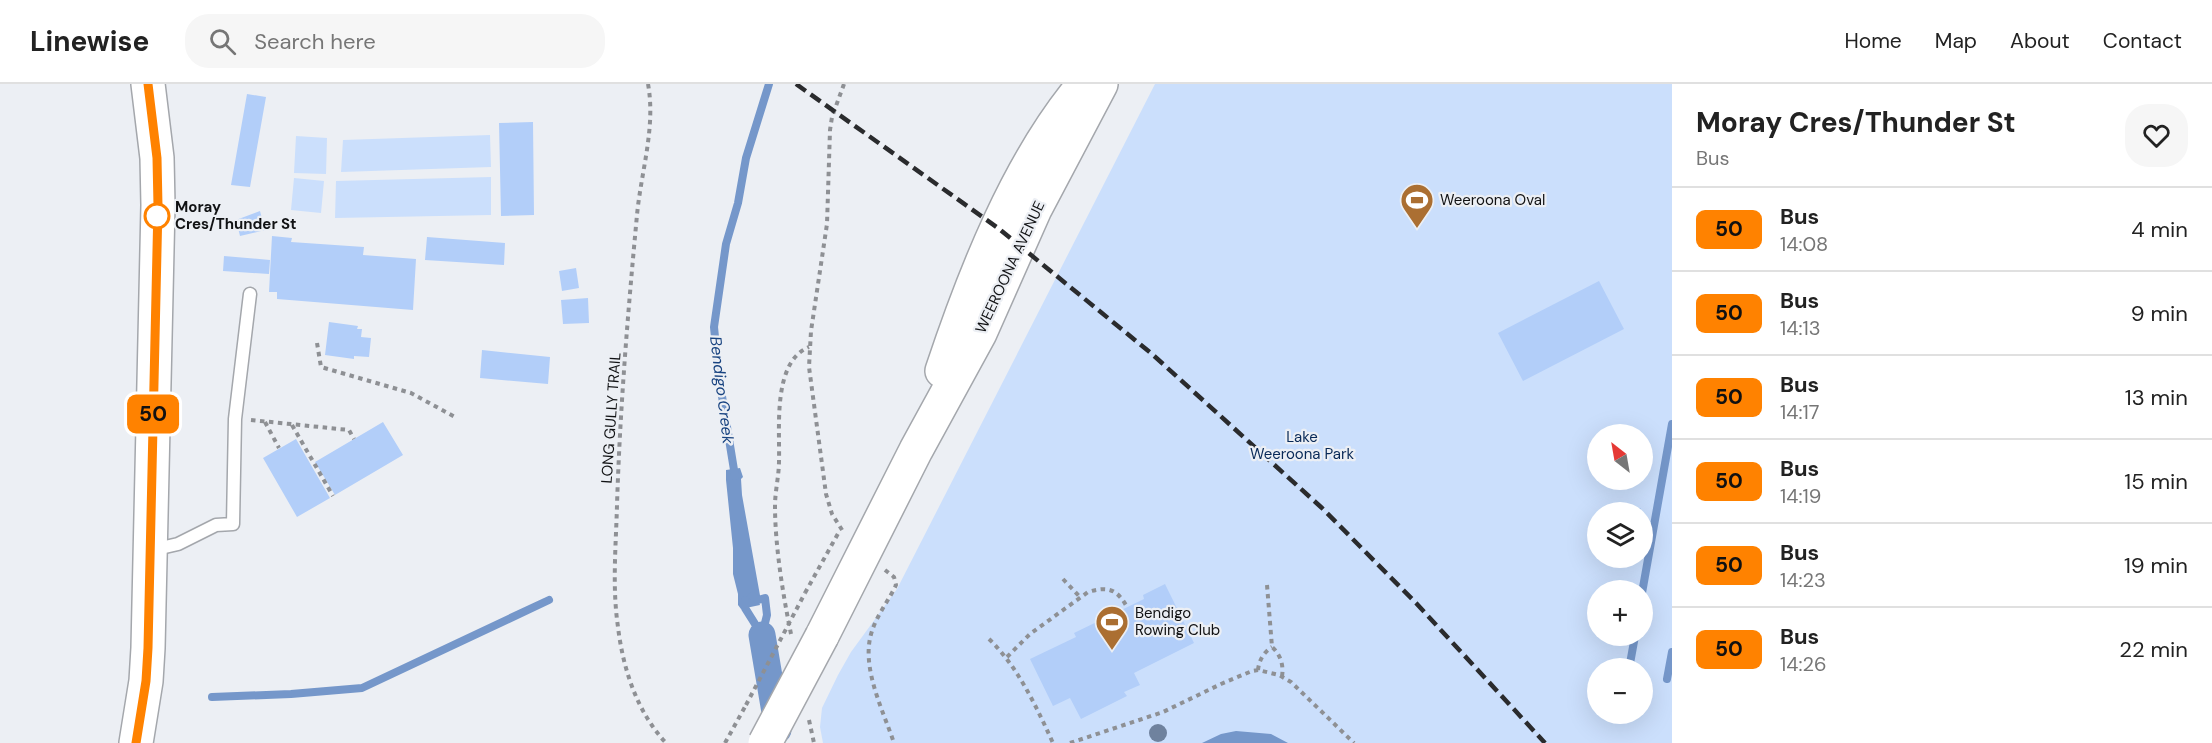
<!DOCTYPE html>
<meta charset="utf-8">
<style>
body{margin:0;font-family:"DM Sans",sans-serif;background:#f6f6f6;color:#222;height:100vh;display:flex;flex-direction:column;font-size:22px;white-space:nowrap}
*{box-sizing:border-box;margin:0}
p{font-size:20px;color:#767676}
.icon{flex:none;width:33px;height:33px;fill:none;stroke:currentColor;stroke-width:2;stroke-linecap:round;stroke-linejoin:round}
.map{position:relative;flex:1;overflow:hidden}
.side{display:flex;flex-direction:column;background:#fff;width:540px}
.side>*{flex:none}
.badge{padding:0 12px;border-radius:9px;font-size:21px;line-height:39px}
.needle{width:39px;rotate:329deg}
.buttons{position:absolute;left:1587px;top:340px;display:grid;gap:12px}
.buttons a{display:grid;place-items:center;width:66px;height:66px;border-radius:50%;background:#fff;box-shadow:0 6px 24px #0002;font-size:30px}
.map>.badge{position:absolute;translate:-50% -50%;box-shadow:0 0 0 3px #fff}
.round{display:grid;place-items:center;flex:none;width:63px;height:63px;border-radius:24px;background:#f6f6f6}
.summary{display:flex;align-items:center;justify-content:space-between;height:102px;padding:0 24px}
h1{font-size:28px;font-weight:700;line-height:45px}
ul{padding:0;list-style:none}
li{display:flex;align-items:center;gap:18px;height:84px;padding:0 24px;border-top:2px solid #e0e0e0}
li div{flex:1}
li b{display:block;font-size:22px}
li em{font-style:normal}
li .badge{min-width:66px;font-weight:700;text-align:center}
header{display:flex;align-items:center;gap:36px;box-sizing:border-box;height:84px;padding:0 30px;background:#fff;border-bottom:2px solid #e0e0e0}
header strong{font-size:28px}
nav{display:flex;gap:33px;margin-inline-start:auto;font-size:21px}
.search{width:420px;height:54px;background:#f6f6f6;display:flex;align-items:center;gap:15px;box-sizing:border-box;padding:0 21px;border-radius:24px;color:#767676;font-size:22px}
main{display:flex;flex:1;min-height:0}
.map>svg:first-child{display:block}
.green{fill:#cbdffc;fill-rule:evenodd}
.water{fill:#7597ca}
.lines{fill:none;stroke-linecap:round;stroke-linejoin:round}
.stream{stroke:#7597ca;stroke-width:8}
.canal{stroke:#7597ca;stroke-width:27}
.building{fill:#b2cef9}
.lane-casing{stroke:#a4a7ac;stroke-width:15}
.secondary-casing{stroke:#a4a7ac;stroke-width:36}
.path{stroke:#8e9094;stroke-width:4;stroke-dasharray:4.5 4.5;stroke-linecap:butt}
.lane{stroke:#fff;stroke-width:12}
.secondary{stroke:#fff;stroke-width:33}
.tram{stroke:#2a2b2d;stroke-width:1.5}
.rail{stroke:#2a2b2d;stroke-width:4.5;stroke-dasharray:12 6;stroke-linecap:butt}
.secondary-bridge-casing{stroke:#a4a7ac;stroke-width:36;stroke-linecap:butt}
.path-bridge{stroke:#8e9094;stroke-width:4;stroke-dasharray:4.5 4.5;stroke-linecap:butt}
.secondary-bridge{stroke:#fff;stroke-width:33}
.tree{fill:#6f829e}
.line-casing{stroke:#fff;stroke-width:14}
.line{stroke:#ff8200;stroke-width:9}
.stop-dot{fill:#fff;stroke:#ff8200;stroke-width:3}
.labels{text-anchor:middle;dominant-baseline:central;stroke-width:4.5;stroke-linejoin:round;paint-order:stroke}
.poi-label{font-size:15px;fill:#111214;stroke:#eceff4;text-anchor:start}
.stop-label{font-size:15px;font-weight:bold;fill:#111214;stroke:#eceff4;text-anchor:start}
.street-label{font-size:15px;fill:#111214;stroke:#eceff4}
.park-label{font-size:15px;fill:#082957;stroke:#eceff4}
.water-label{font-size:16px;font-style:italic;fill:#184380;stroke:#eceff4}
</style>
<header>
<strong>Linewise</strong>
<div class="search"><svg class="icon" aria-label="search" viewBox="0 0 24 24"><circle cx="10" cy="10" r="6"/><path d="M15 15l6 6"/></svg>Search here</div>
<nav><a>Home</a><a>Map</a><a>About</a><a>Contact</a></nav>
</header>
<main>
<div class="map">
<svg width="1672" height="659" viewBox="0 0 1672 659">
<rect width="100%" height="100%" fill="#eceff4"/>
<!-- green -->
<path class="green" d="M1155 0H1672V659H823L820 643 822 624 838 591 851 568 897 505ZM1598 351H1642V396H1598ZM1598 429H1642V474H1598ZM1598 507H1642V552H1598ZM1598 585H1642V630H1598Z
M490 51 491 83 341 88 343 56Z
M296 52 327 54 326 90 294 89Z
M491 93V131L335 134 336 97Z
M294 94 324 97 321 129 291 126Z"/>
<!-- water -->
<path class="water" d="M740 384 743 393 741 395 742 411 761 517 759 518 760 521 741 525 738 521V510L733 490V464L726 396V386Z
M1236 647 1271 650 1288 659H1202L1221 650Z"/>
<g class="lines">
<!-- stream -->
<path class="stream" d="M735 392 719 294 714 243 726 160 738 119 746 74 769 0
M1642 509 1672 340
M752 512 758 516 765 514 767 531 762 551
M745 516V524L762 551
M1629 585 1635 552
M1667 595 1672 568
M212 613 291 610 362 604 549 516"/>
<!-- canal -->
<path class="canal" d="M762 551 778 646"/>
</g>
<!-- building -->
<path class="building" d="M247 10 266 13 250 103 231 101Z
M533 38 534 131 501 132 499 39Z
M260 127 265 146 240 152 236 136Z
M272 152 292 154 291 158 364 163 363 171 416 175 413 226 277 215V208H269Z
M427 153 505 159 504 181 425 176Z
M224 172 270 176 269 190 223 187Z
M576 184 579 204 562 207 559 187Z
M1599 197 1624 245 1523 297 1498 249Z
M588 214 589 239 563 240 561 216Z
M329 238 358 242 357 245H362L361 253 371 254 369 273 354 272V275L325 271Z
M482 266 550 273 548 300 480 294Z
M383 338 403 371 335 411 315 378Z
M296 355 330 414 297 433 263 374Z
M1630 424H1641V429H1630Z
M1165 500 1194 559 1134 589 1140 601 1124 608 1127 612 1081 635 1070 614 1053 622 1030 575 1076 553 1074 549 1144 515 1143 511Z"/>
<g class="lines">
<defs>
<path id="lane" d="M152 466 178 460 216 441 233 440 235 335 250 210"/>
<path id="secondary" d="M942 287C974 191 1018 78 1084 0
M822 552 916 366 980 249 1035 125 1101 0
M136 659 146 597 148 564 158 121 157 74 148 0"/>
</defs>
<!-- lane casing -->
<use href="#lane" class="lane-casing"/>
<!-- secondary casing -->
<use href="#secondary" class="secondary-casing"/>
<!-- path -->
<path class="path" d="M648 0C656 43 641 88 637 131 628 227 620 324 617 421 616 461 612 503 618 543 623 585 637 628 666 659
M844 0 832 33 830 46 827 140 811 247 809 283 826 410 832 430 844 449
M317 259 321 283 411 309 455 333
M251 336 349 346 354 355
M265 338 279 364
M292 341 333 412
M885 486 894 493 896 501C889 516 877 531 872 547 860 582 883 626 894 659
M1063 495 1080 513
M1267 501 1272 563C1280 570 1284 581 1282 592
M805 509 840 446
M791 550C783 511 775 462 775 422 775 407 779 392 779 377 780 345 772 278 809 263
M989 555C1018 583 1036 622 1053 659
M1007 573 1030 550 1088 508C1108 502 1117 505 1127 523
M1258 586C1259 576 1264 568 1272 563
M809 636 814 659
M725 659 746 621
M1070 659 1163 628 1221 600 1252 587 1258 586 1279 591 1291 598 1354 659"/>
<!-- lane -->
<use href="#lane" class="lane"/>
<!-- secondary -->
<use href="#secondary" class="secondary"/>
<!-- tram -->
<path class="tram" d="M136 659 146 597 148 564 158 121 157 74 148 0"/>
<!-- rail -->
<path class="rail" d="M796 0 998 144 1152 270 1322 424 1416 519 1545 659"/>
<defs>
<path id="secondary-bridge" d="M765 659 822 552"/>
</defs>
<!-- secondary-bridge casing -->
<use href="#secondary-bridge" class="secondary-bridge-casing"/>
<!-- path-bridge -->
<path class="path-bridge" d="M746 621 805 509"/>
<!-- secondary-bridge -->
<use href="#secondary-bridge" class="secondary-bridge"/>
</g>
<!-- trees -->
<circle class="tree" cx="1158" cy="649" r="9"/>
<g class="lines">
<defs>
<path id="line" d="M136 659 146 597 148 564 158 122 157 74 148 0"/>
</defs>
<!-- line casing -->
<use href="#line" class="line-casing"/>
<!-- line -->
<use href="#line" class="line"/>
</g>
<!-- icons -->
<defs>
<symbol id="stadium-pin" viewBox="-11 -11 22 30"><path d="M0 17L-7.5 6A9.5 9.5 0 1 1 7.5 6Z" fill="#ab6f32" stroke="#eceff4"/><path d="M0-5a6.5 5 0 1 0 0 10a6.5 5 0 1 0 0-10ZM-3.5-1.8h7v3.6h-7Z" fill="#fff"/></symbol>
</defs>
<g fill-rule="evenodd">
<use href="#stadium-pin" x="1398" y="97" width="38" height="52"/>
<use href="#stadium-pin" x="1093" y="519" width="38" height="52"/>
</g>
<!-- markers -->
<circle class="stop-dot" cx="157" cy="132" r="12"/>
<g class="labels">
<!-- poi labels -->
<g class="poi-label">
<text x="1440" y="116">Weeroona Oval</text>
<text x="1135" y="529">Bendigo<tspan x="1135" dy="17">Rowing Club</tspan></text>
</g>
<!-- stop labels -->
<g class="stop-label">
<text x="175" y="123">Moray<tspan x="175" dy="17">Cres/Thunder St</tspan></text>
</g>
<!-- street labels -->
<g class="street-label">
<text transform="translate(1010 183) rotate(-65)">WEEROONA AVENUE</text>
<text transform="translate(611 334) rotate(-86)">LONG GULLY TRAIL</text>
</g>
<!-- park labels -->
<g class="park-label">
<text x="1302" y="353">Lake<tspan x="1302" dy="17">Weeroona Park</tspan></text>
</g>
<!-- water labels -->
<g class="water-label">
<text transform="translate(722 306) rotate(83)">Bendigo Creek</text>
</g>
</g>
</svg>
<div class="buttons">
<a><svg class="needle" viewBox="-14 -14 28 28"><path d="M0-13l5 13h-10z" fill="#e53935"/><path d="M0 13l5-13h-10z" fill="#767676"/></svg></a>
<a><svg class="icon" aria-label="layers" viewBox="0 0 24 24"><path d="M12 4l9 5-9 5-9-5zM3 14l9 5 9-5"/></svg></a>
<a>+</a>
<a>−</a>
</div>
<b class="badge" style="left:153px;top:330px;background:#ff8200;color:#111">50</b>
</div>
<section class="side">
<div class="summary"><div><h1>Moray Cres/Thunder St</h1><p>Bus</p></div><a class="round"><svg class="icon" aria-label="heart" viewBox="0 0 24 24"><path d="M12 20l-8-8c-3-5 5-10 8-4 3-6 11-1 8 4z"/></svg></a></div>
<ul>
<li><span class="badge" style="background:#ff8200;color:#111">50</span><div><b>Bus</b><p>14:08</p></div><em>4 min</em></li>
<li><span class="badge" style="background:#ff8200;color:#111">50</span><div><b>Bus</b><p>14:13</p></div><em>9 min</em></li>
<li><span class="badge" style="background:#ff8200;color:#111">50</span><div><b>Bus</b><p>14:17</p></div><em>13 min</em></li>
<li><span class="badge" style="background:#ff8200;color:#111">50</span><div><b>Bus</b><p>14:19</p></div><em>15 min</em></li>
<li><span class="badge" style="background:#ff8200;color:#111">50</span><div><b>Bus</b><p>14:23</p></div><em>19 min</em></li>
<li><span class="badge" style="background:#ff8200;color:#111">50</span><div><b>Bus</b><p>14:26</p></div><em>22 min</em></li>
</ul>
</section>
</main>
